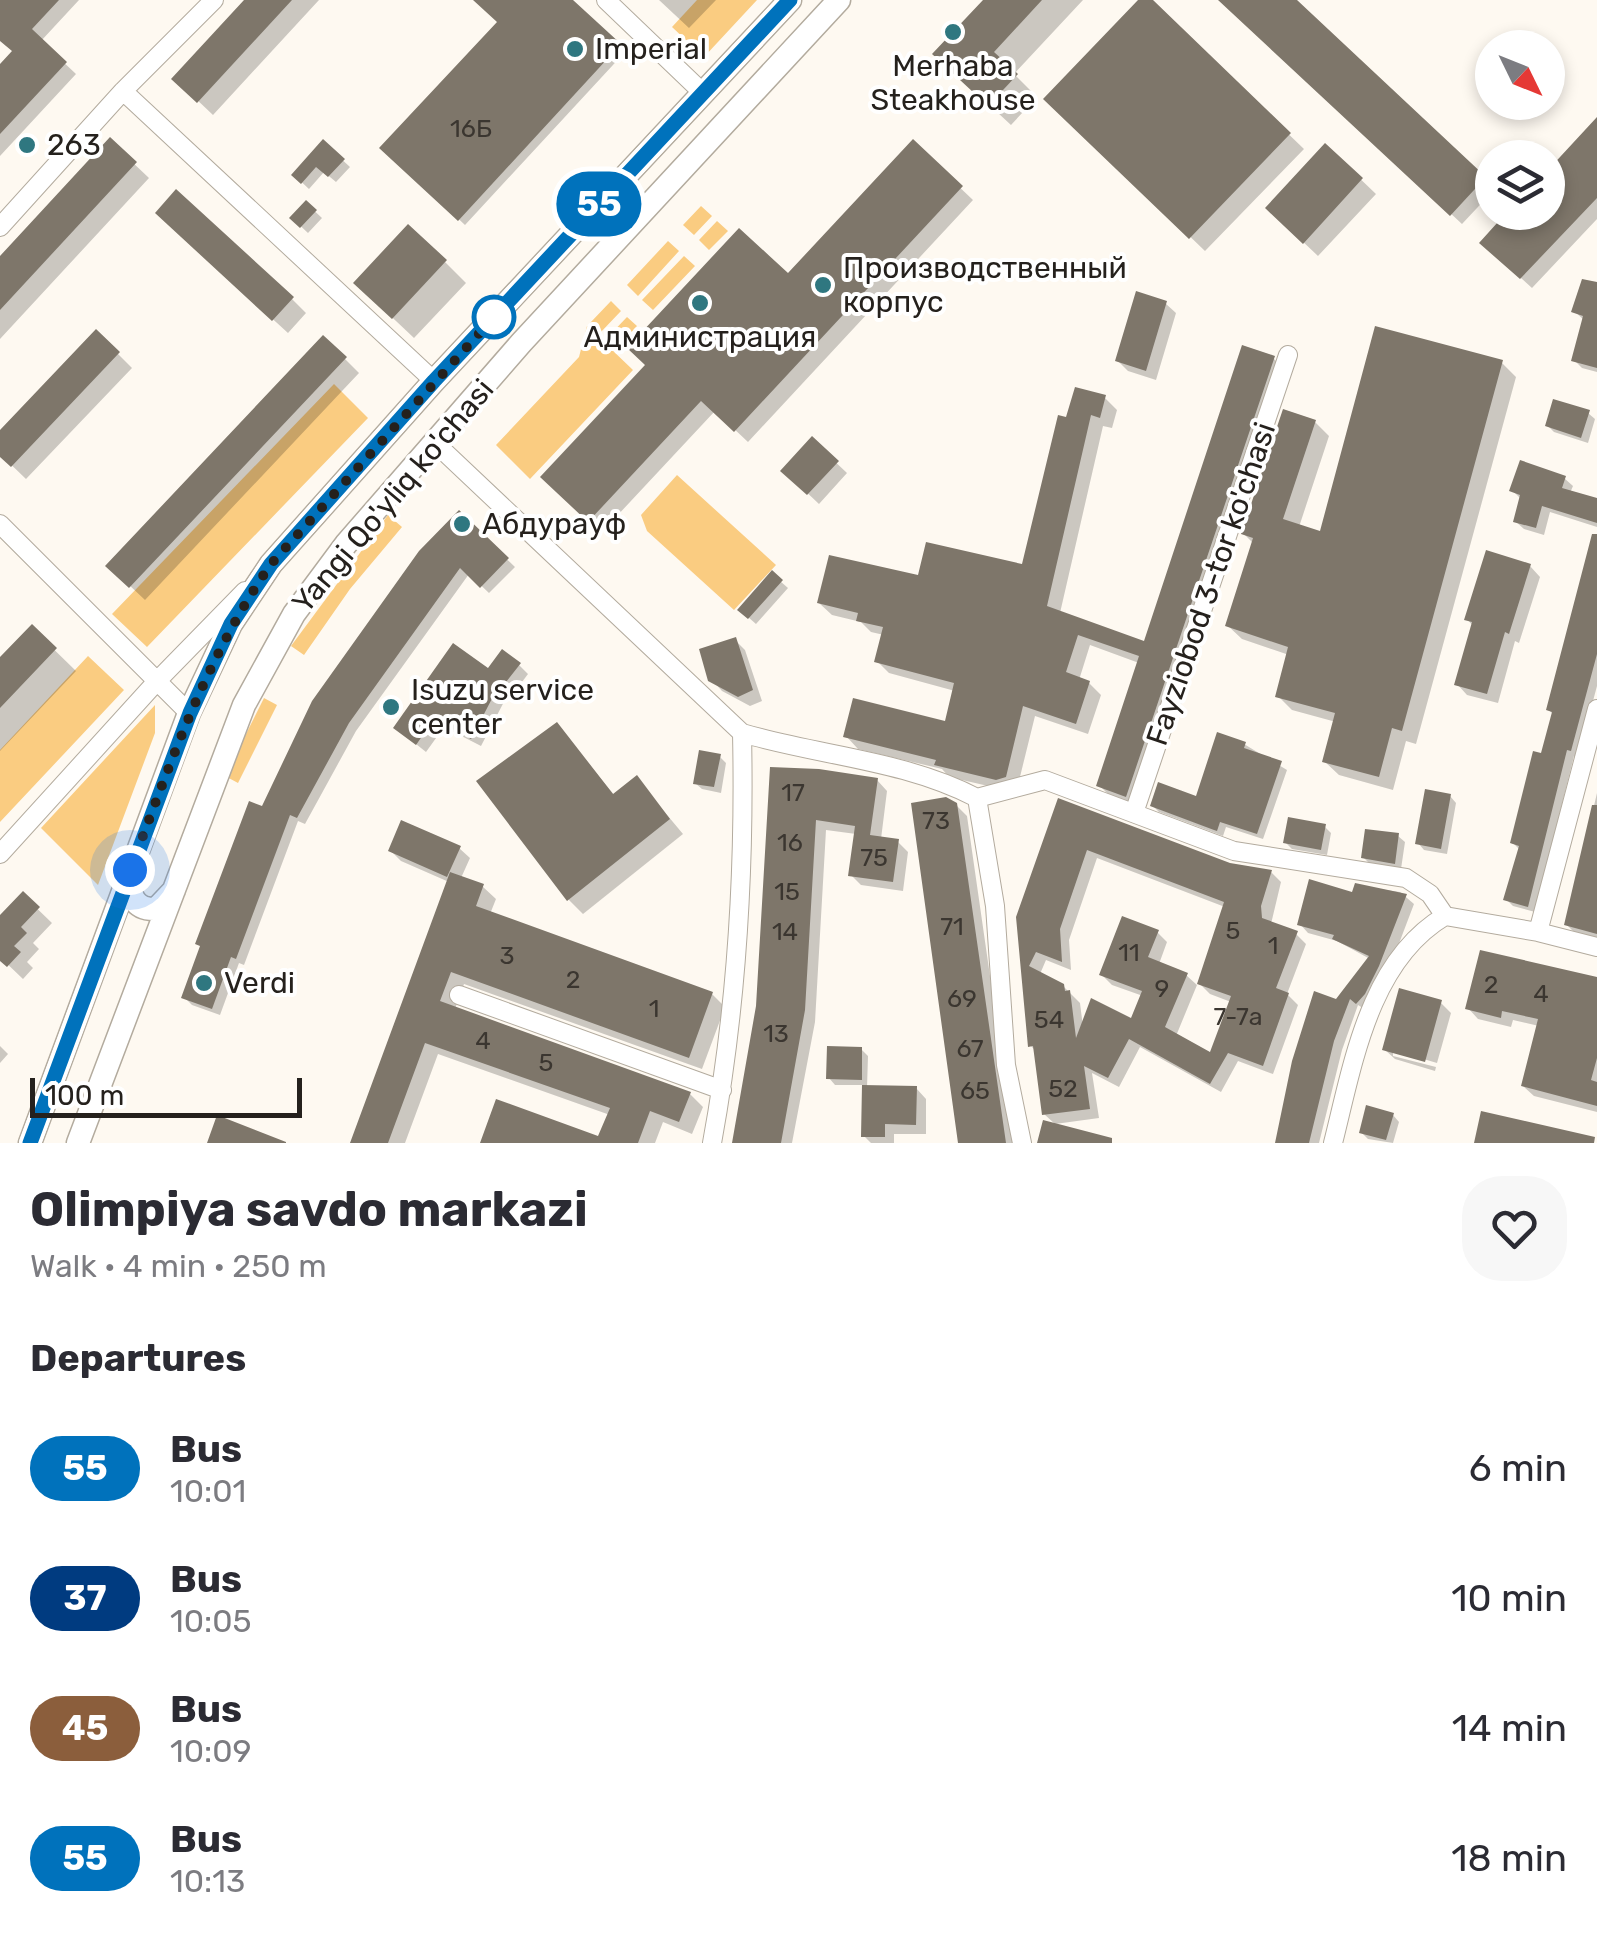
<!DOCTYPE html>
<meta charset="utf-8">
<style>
body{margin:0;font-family:Rubik,sans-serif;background:#f7f7f7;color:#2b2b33;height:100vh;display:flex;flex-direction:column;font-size:38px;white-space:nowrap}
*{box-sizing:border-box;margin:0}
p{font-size:32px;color:#7c7c81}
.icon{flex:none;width:55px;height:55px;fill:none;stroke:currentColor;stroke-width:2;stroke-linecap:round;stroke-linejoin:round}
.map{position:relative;height:1143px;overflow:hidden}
.panel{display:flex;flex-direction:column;background:#fff;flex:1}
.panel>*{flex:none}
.badge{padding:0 20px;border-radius:32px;font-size:35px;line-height:65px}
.needle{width:65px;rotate:133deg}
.fabs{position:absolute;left:1475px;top:30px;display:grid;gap:20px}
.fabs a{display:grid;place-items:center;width:90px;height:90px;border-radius:50%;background:#fff;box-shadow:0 5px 15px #0003;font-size:50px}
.scale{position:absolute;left:30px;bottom:25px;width:272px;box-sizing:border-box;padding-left:10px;border:5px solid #25211d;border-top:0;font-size:28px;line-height:35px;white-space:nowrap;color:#25211d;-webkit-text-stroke:8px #fff;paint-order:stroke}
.you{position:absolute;width:50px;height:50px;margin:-25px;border:8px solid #fff;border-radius:50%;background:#1a73e8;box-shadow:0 0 0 15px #1a73e833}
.map>.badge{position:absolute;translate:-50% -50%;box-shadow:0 0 0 5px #fff}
h2{padding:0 30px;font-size:38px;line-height:90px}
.round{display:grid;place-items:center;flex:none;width:105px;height:105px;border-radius:40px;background:#f7f7f7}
.headline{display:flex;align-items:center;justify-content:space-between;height:170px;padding:0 30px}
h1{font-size:48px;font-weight:700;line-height:75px}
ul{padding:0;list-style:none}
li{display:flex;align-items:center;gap:30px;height:130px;padding:0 30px}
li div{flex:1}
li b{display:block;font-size:38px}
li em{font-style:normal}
li .badge{min-width:110px;font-weight:700;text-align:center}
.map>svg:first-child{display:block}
.green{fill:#facc81}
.shadow{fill:#0003;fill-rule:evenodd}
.building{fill:#7e766a;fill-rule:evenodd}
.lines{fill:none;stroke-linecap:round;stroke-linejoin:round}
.minor-casing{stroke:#b3ab9e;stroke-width:20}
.major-casing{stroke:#b3ab9e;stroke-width:25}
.minor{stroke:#fff;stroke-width:18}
.major{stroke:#fff;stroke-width:22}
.line-casing{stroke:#fff;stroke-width:22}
.line{stroke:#0072bc;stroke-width:15}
.walk{stroke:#25211d;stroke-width:10;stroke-dasharray:0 18}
.poi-dot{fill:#2f7780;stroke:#fff;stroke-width:4}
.stop-dot{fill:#fff;stroke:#0072bc;stroke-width:5}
.labels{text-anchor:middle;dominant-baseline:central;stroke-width:8;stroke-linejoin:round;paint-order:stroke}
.number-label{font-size:25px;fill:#3b3630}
.poi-label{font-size:30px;fill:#25211d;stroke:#fff;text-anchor:start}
.street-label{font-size:30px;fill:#25211d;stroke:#fff}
</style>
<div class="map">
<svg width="1597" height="1143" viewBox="0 0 1597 1143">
<rect width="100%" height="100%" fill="#fef9f1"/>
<!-- green -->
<path class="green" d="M697 0H757L704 57 672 27Z
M701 206 712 216 694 235 683 225Z
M717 221 728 231 709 250 699 240Z
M668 241 679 251 638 296 627 285Z
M684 256 695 266 653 310 642 300Z
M611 301 621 311 600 333 590 323Z
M627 317 637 326 616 349 606 339Z
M587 326 633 370 530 479 496 445 579 357Z
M334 384 368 418 147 647 112 614Z
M677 475 776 565 734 610 647 531 641 515Z
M388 515 402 527 350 589 304 655 291 646Z
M88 656 124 690 0 822V750Z
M264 698 277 705 238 783 225 776Z
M155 705V733L98 885 41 828Z"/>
<!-- shadow -->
<path class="shadow" d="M0 0H79L41 41 76 74 0 156V67L15 52 0 38Z
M248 0H319L213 115 175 79Z
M476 0H569L625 52 465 225 383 148 500 22Z
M659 0H716L689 28Z
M986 0H1083L1014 74 1037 97 1011 125 957 75Z
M1142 0H1149L1304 149 1205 251 1047 99Z
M1221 0H1294L1485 179 1492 187V192L1462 224Z
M1597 121V219L1532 288 1493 253 1548 212V174Z
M110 141 149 178 0 339V260Z
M323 142 350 167 336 182 324 172 309 189 294 175Z
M913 143 973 200 748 442 715 411 602 532 544 477 788 276Z
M1326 146 1376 194 1318 256 1282 222Z
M306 203 322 218 308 233 292 218Z
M172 227 292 299 306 313 288 333Z
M445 262 466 283 414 338 378 304Z
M1597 287V372L1582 368 1574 360 1584 320 1574 311Z
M1165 303 1176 313 1156 380 1128 371 1118 361Z
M96 332 132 368 26 479 0 454V434Z
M324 338 359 373 145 600 109 566Z
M1273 358 1285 370 1138 808 1111 797 1099 785 1139 663 1090 645 1079 680 1089 683 1101 695 1088 734 1035 716 1017 789 1010 791 949 777 942 769 858 749 846 736 947 724 955 691 889 673 877 661 884 635 871 632 861 622 832 615 819 603 920 578 1024 568 1068 420 1104 397 1117 410 1112 428 1103 426 1060 613 1146 644Z
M1502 363 1516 377 1416 744 1406 741 1393 790 1339 775 1324 761 1336 722 1292 710 1278 696 1289 655 1242 639 1227 625 1254 544 1244 534 1315 422 1329 436 1299 527 1322 534Z
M1588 413 1595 419 1588 443 1554 432 1548 426Z
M812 440 847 473 819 504 784 471Z
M1564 478 1573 486 1570 493 1597 500V527L1550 512 1544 535 1524 529 1515 521 1521 499 1512 490Z
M459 513 515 567 489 593 469 574 356 731 305 824 298 821 244 965 239 963 220 1015 192 1005 184 997Z
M1597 553V686L1578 757 1574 756 1535 912 1513 906 1506 899 1520 850 1512 842 1543 756 1554 715 1549 710Z
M1530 566 1540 577 1519 643 1515 641 1498 703 1467 695 1457 684 1473 626 1467 619Z
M772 574 788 588 756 624 740 610Z
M32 628 76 671 0 751V661Z
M735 640 745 650 762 701 750 706 722 691 711 679Z
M519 665 528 674 510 698 507 696 481 746 444 727 426 752 396 728 489 671Z
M557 725 615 796 637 779 683 834 583 914 569 900Z
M1244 744 1287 770 1263 839 1226 827 1223 836 1159 812 1152 805 1198 799Z
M719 756 726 763 721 793 702 789 695 783Z
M819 772 877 780 887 791 881 839 898 842 908 852 903 891 861 885 851 875 856 834 826 830 815 1022 792 1143H734L758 1006Z
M1597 793V939L1576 934 1566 924Z
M1450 796 1456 803 1447 854 1424 850 1418 843Z
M1059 801 1229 865 1271 872 1281 882 1271 924 1296 934 1306 944 1287 994 1298 1005 1273 1074 1238 1061 1221 1092 1140 1047 1119 1087 1092 1073 1099 1118 1055 1124 1044 1114 1036 1051 1031 1046 1018 918ZM1097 858 1225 907 1200 984 1210 994 1231 1002 1211 1056 1176 1036 1197 985 1186 975 1159 964 1167 942 1157 932 1102 975 1112 985 1143 996 1132 1022 1083 1027 1080 1003 1063 986 1040 974 1046 960 1071 970 1069 940Z
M914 805H956L967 816 1014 1143H960Z
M1325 827 1331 833 1327 855 1292 849 1285 842Z
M1398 836 1405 842 1401 869 1370 864 1363 857Z
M459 848 470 858 461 878 482 886 496 899 490 914 712 994 725 1007 702 1069 464 984 455 1009 690 1094 703 1107 692 1134 663 1122 655 1143H598L610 1115 438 1054 405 1143H352L449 882 401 861 390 850Z
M1357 886 1400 892 1414 904 1387 975 1366 1010 1358 1005 1342 1050 1319 1143H1278L1312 1001 1336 1002 1370 959 1337 941 1308 933 1300 924 1354 895Z
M23 895 52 923 33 943 39 949 27 962 33 968 23 979 0 957V919Z
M1597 980V1112L1534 1096 1523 1086 1539 1026 1513 1020 1511 1027 1478 1019 1468 1008Z
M1441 1003 1451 1013 1437 1063 1393 1050V1056L1436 1067 1435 1071 1395 1059 1384 1049Z
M0 1046 8 1054 0 1063Z
M861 1049 868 1056 867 1088H916L926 1099V1134H894V1143H871L864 1136V1085H835L829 1078Z
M1393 1115 1399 1122 1393 1143 1368 1139 1361 1132Z"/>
<!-- building -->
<path class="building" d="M0 0H59L32 29 67 62 0 134V64L12 51 0 41Z
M244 0H292L197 103 171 79Z
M473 0H573L621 44 458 221 379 148 497 22Z
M983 0H1042L994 52 1018 74 988 106 932 54Z
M1138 0H1153L1291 133 1189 239 1043 99Z
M1218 0H1297L1486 177 1450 216Z
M1597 117V198L1520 279 1479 243 1507 212H1548V170Z
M110 137 137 162 0 310V256Z
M323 139 345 159 328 177 316 167 301 184 291 175Z
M913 139 963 186 734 432 701 401 588 522 540 477 645 365 627 348 739 228 788 273Z
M1325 143 1363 178 1303 244 1265 208Z
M176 189 294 297 272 321 155 213Z
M306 200 317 210 300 228 289 218Z
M408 224 447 260 392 319 353 283Z
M1582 279 1597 282V368L1571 361 1583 316 1571 312Z
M1136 291 1167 301 1146 371 1115 361Z
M1375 326 1503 360 1402 731 1392 728 1379 777 1322 762 1335 713 1275 697 1288 647 1225 626 1253 538 1241 534 1283 409 1316 420 1283 519 1320 531Z
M96 329 120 352 11 467 0 457V430Z
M323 335 347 357 129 588 105 566Z
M1242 345 1275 356 1126 797 1096 786 1139 656 1078 635 1066 672 1090 681 1076 724 1023 706 1006 777 996 780 934 765 936 760 843 737 853 698 945 721 954 683 874 662 883 627 856 621 858 613 817 603 829 555 918 575 926 542 1022 564 1058 415 1066 417 1075 387 1106 395 1100 418 1091 415 1047 606 1144 641Z
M1553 399 1590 410 1581 438 1545 426Z
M812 436 839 461 807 495 780 471Z
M1520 460 1566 476 1562 488 1597 498V523L1542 506 1536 528 1513 522 1520 495 1509 491Z
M459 510 509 558 480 588 460 568 349 723 297 818 290 815 236 959 231 957 212 1009 181 998 200 946 195 944 249 801 262 806 312 701 419 551Z
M1592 534H1597V654L1571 751 1567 750 1528 907 1503 900 1519 846 1510 843 1533 751 1541 753 1552 712 1546 710Z
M1486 550 1531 564 1509 634 1505 632 1487 694 1454 685 1472 622 1464 620Z
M772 570 783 580 748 619 737 610Z
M32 624 57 648 0 708V657Z
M736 637 753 690 738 697 708 681 699 649Z
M453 643 488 668 502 649 521 663 499 691 497 689 471 739 434 719 416 745 393 728Z
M557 722 613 794 637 775 670 819 567 901 476 781Z
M1217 732 1246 742 1244 748 1282 761 1257 834 1220 822 1217 831 1214 830 1150 806 1158 782 1196 796Z
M699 750 721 754 714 787 693 784Z
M770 767 819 769 878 778 870 835 899 839 893 882 848 876 855 826 816 820 805 1010 781 1143H732L756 1006Z
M1425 789 1451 794 1441 849 1415 844Z
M946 797 957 803 1006 1143H958L911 803Z
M1058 798 1230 863 1272 870 1261 906 1262 918 1298 931 1276 988 1289 993 1263 1066 1228 1053 1210 1084 1129 1039 1108 1078 1084 1066 1090 1109 1042 1115 1033 1046 1028 1047 1016 917ZM1087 850 1224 902 1197 984 1231 996 1210 1052 1165 1027 1188 973 1148 957 1159 930 1122 916 1099 975 1142 991 1131 1018 1091 998 1076 1038 1070 990 1065 991 1064 984 1029 966 1036 952 1062 962 1060 929Z
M1592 805H1597V934L1564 925Z
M1288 817 1326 824 1321 850 1283 843Z
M401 820 461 846 447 877 388 851Z
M1365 829 1399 833 1395 864 1361 858Z
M450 872 484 884 476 906 713 992 689 1058 451 972 440 1001 691 1092 679 1122 650 1111 638 1143H480L496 1099 598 1136 610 1108 425 1043 388 1143H350Z
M1309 879 1352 892 1355 883 1407 894 1379 966 1365 994 1356 1004 1350 999 1334 1041 1309 1143H1275L1292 1061 1314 991 1336 999 1369 956 1332 939 1334 935 1297 925Z
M23 891 40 907 21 927 27 933 14 946 21 952 7 967 0 961V915Z
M1480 950 1597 977V1058L1591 1080 1597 1082V1106L1521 1086 1538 1019 1502 1011 1501 1018 1465 1009Z
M1399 988 1442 1000 1425 1062 1382 1050Z
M827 1046 862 1047V1080L826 1079Z
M862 1085 917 1086 916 1125 885 1124V1137H861Z
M1366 1105 1394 1113 1386 1140 1359 1133Z
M1481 1111 1595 1137 1594 1143H1474Z
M217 1115 286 1142V1143H207Z
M1043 1120 1112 1138V1143H1037Z"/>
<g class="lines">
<defs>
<path id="minor" d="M606 0 703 93
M123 91 434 381
M0 227 123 91 214 0
M434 442 742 733C820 756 904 760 977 798
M0 524 189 713
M977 798 1045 780 1234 851 1406 878 1430 894 1445 916
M977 798 995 906 1006 1065 1022 1143
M1134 813 1288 355
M0 854 158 680 245 591
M1445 916 1538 932 1597 947
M1538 932 1597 709
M459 995 722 1090
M712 1143C737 1007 745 871 742 733
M1333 1143C1353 1064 1369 961 1445 916"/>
<path id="major" d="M130 874C129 894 133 910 156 909L174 890
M30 1143 189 713 231 624 271 564 434 381 790 0
M78 1143 244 705 294 614 346 544 521 343 839 0"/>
</defs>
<!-- minor casing -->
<use href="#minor" class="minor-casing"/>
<!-- major casing -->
<use href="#major" class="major-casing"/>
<!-- minor -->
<use href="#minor" class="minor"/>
<!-- major -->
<use href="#major" class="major"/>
</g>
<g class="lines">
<defs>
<path id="line" d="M30 1143 190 713 231 624 271 564 434 381 790 0"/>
</defs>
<!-- line casing -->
<use href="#line" class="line-casing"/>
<!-- line -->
<use href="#line" class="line"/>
<!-- walk -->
<path class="walk" d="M130 870C172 761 204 661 271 564L494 317"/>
</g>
<!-- markers -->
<g class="poi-dot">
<circle cx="953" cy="32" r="10"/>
<circle cx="575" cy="49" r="10"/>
<circle cx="27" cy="145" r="10"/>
<circle cx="823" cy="285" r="10"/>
<circle cx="700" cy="303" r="10"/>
<circle cx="462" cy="524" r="10"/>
<circle cx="391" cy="707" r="10"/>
<circle cx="204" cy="983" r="10"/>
</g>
<circle class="stop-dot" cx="494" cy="317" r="20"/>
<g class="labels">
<!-- number labels -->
<g class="number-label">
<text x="471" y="128">16Б</text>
<text x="793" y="792">17</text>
<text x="936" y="820">73</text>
<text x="790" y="842">16</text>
<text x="874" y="857">75</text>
<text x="787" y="891">15</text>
<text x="952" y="926">71</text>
<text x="1233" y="930">5</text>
<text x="785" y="931">14</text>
<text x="1273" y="945">1</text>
<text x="1129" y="952">11</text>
<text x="507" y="955">3</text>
<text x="573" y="979">2</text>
<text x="1491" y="984">2</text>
<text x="1162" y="988">9</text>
<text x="1541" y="993">4</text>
<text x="962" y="998">69</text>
<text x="654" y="1008">1</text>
<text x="1238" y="1016">7-7a</text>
<text x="1049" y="1019">54</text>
<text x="776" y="1033">13</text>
<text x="483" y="1040">4</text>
<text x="970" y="1048">67</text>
<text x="546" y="1062">5</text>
<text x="1063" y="1088">52</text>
<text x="975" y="1090">65</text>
</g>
<!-- poi labels -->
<g class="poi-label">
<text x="595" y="49">Imperial</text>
<text x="953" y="66" text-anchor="middle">Merhaba<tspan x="953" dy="34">Steakhouse</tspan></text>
<text x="47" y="145">263</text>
<text x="843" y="268">Производственный<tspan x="843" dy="34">корпус</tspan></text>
<text x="700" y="337" text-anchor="middle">Администрация</text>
<text x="482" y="524">Абдурауф</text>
<text x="411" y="690">Isuzu service<tspan x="411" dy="34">center</tspan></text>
<text x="224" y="983">Verdi</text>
</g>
<!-- street labels -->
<g class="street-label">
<text transform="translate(393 496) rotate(-50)">Yangi Qo'yliq ko'chasi</text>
<text transform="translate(1211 584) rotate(-71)">Fayziobod 3-tor ko'chasi</text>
</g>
</g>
</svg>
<div class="fabs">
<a><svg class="needle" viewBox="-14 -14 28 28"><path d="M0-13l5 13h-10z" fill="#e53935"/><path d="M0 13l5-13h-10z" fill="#7c7c81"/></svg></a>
<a><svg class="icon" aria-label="layers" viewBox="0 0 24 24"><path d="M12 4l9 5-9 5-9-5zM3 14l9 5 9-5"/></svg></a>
</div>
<div class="scale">100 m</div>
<div class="you" style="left:130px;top:870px"></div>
<b class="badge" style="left:599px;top:204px;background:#0072bc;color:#fff">55</b>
</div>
<section class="panel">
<div class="headline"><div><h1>Olimpiya savdo markazi</h1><p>Walk · 4 min · 250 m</p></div><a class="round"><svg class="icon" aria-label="heart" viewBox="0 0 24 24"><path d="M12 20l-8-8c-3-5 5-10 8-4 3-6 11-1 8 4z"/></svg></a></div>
<h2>Departures</h2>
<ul>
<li><span class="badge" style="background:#0072bc;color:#fff">55</span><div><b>Bus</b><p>10:01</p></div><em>6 min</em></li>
<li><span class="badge" style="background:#003b80;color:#fff">37</span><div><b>Bus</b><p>10:05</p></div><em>10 min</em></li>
<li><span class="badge" style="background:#8b5e3c;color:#fff">45</span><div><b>Bus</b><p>10:09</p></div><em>14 min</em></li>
<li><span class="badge" style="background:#0072bc;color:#fff">55</span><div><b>Bus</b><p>10:13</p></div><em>18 min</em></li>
</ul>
</section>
